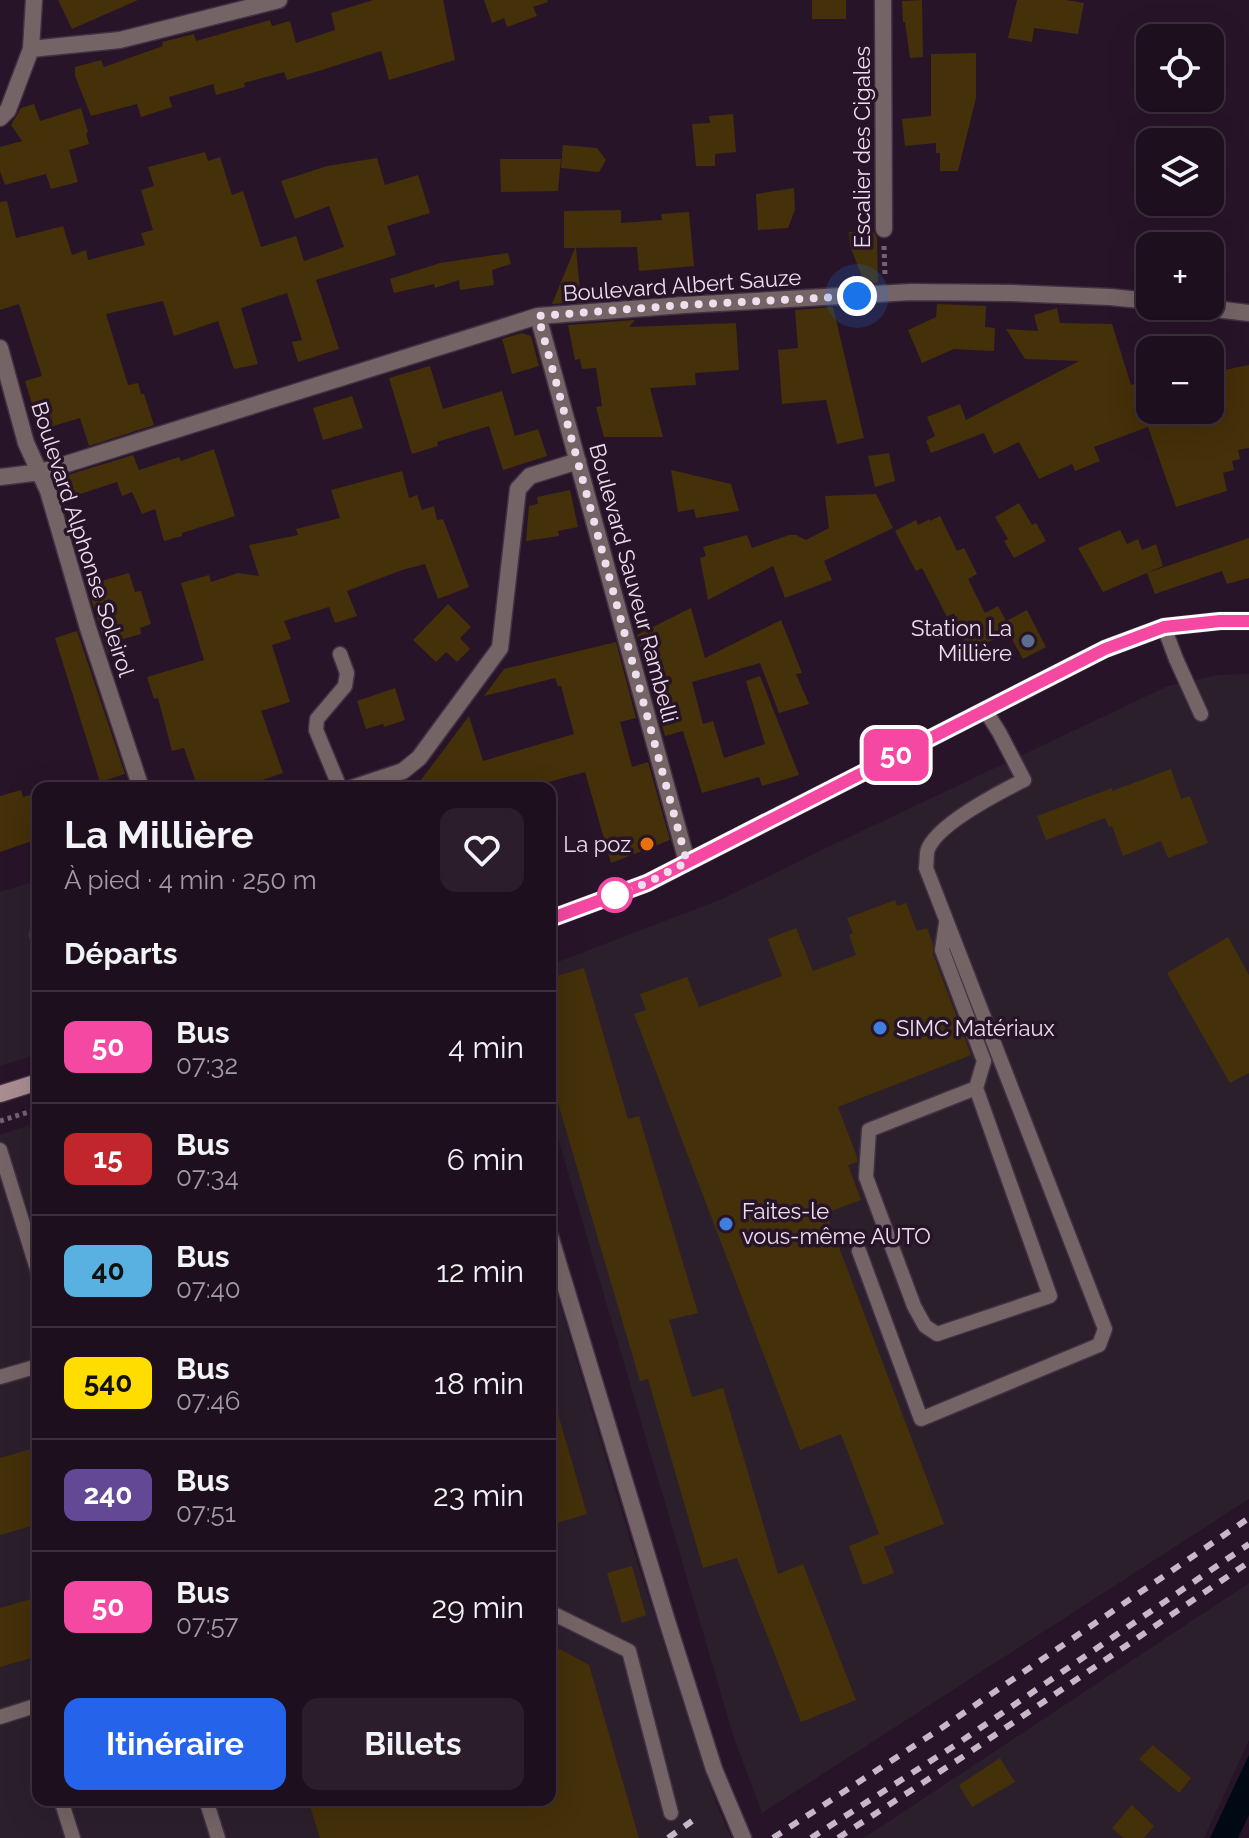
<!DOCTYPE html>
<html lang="fr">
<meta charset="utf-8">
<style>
body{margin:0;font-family:Raleway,sans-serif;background:#2b1d2c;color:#f1f3f6;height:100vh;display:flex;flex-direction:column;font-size:30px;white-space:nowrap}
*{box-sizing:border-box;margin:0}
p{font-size:26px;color:#a19ca4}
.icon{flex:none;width:44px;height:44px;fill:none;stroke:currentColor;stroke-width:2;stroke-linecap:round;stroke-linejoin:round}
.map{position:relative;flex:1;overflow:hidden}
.side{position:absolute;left:32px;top:782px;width:524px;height:1024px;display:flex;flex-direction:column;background:#1e0f1f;border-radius:16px;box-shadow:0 8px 32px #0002,0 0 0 2px #3c2f3d}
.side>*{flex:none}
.badge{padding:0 16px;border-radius:12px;font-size:28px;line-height:52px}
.fabs{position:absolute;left:1136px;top:24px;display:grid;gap:16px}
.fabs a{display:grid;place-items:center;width:88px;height:88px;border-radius:16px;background:#1e0f1f;box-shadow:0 8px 32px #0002,0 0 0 2px #3c2f3d;font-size:40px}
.you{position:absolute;width:40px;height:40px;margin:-20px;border:6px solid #fff;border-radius:50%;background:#1a73e8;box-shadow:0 0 0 12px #1a73e833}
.map>.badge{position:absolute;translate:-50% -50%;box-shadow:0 0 0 4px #fff}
h2{padding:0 32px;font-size:30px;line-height:72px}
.round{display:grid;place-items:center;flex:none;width:84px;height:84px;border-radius:16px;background:#2b1d2c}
.summary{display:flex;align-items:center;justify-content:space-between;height:136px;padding:0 32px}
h1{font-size:38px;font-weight:700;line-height:60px}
.cta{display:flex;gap:16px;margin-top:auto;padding:16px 32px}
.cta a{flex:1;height:92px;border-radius:16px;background:#2563eb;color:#fff;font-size:32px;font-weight:700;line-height:92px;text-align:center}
.cta a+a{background:#2b1d2c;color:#f1f3f6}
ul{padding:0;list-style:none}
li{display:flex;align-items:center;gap:24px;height:112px;padding:0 32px;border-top:2px solid #3c2f3d}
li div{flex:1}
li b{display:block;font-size:30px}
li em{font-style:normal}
li .badge{min-width:88px;font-weight:700;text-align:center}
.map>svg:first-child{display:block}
.industrial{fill:#2c1f2c}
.water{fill:#000914}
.building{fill:#443009}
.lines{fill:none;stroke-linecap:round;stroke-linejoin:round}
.service-casing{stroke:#443044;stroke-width:17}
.minor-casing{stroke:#443044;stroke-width:19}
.tertiary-casing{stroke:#443044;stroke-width:19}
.secondary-casing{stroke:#443044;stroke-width:19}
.path{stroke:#736274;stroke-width:5;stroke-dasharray:4 4;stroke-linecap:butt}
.service{stroke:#756466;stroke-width:14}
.minor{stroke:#756466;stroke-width:16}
.tertiary{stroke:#756466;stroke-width:16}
.secondary{stroke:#a98d91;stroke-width:16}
.rail{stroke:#c7b8c7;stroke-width:6;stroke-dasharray:10 10;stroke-linecap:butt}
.line-casing{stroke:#fff;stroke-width:18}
.line{stroke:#f448a3;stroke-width:12}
.walk{stroke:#eddfed;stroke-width:8;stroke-dasharray:0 14.4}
.service-dot{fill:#5c6f8a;stroke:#281429;stroke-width:3}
.food-dot{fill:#e8710a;stroke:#281429;stroke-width:3}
.stop-dot{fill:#fff;stroke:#f448a3;stroke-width:4}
.shop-dot{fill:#3f7fe0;stroke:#281429;stroke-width:3}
.labels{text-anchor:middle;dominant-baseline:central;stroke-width:7;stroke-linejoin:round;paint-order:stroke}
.street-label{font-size:22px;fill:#eddfed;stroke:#281429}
.poi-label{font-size:22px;fill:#eddfed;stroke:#281429;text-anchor:end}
</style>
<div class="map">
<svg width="1249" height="1838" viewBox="0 0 1249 1838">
<rect width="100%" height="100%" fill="#281429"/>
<!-- industrial -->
<path class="industrial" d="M1249 674V1499L762 1813 734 1738 550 1111V965L722 899 822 850 1168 686 1219 675Z
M38 880V1054L0 1066V892Z
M38 1122V1800H550V1271L633 1549 715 1801 731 1838H0V1135Z
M1249 1583V1740L1204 1838H864Z"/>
<!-- water -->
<path class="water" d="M1249 1755V1815L1238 1838H1210Z"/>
<!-- building -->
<path class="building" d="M58 0H138L72 29Z
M373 0H443L455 60 389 80 381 51 322 70 287 80 284 72 244 83 245 87 216 95 213 84 169 97 172 107 141 117 137 104 91 116 75 76V67L101 60 104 67 163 46 162 42 194 34 196 41 270 20 272 26 290 21 296 43 335 30 331 13Z
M484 0H547L548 2 533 7 537 16 507 27 504 18 492 23Z
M812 0H846V19H812Z
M922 0 923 57 910 58 905 22H903L902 1Z
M1017 0H1066L1084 3 1078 34 1034 28 1032 42 1008 38Z
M976 53V98L958 171H940V153H936V143L905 146 902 119 931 116V54Z
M34 104 40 121 81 108 88 132 86 133 89 144 69 150 78 182 51 189 46 174 5 185 0 171V147L22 141 11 125 21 108Z
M733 114 736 152 715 154V166H696L692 124 710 123 709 116Z
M563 145 597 148 606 160 599 172 561 168Z
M205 152 208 161 220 157 232 195 243 191 261 247 296 236 304 261 344 247 329 206 295 219 281 181 327 166 377 158 385 185 418 175 430 213 387 226 396 255 316 280 339 349 298 362 292 342 302 340 287 293 241 308 258 364 234 369 218 321 174 336 163 301 106 314 128 385 138 383 141 394H144L154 425 89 446 80 418 40 430 25 381 42 376 19 304 0 310V202L7 201 16 238 63 226 72 255 86 250 88 260 145 245 141 233 153 230 141 190 154 186 148 167Z
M500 159H561L558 191 501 192Z
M794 188 795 210 788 228 758 230 756 194Z
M621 210V223L662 220 661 214 689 212 694 266 639 271 637 247 576 248 581 302 552 304 575 248H564V211Z
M873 231 877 238 878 283 865 284 850 246 849 232Z
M508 253 511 264 492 270 494 285 460 290 459 280 435 288 434 284 394 293 390 279 440 263Z
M937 304 986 306 985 327 995 328 994 351 954 349 922 363 908 330 936 317Z
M833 307 864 438 837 444 826 400 782 404 778 350 798 348 795 310Z
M1057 308 1060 323 1112 324 1131 385 1150 379V410H1210V373L1249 365V448L1238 450 1240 459 1232 461 1234 470 1223 473 1227 491 1176 507 1148 427 1094 447 1100 461 1075 471 1072 464 1039 479 1019 442 994 454 984 433 931 453 926 441 935 436 927 417 960 404 966 420 1079 361 1025 359 1006 329 1038 331 1034 315Z
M635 320 629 327 736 323 739 370 695 373 696 385 650 388 663 437H604L596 407 602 406 596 368 582 369 580 359 575 360 568 325Z
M522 333 531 336 539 366 512 374 502 339Z
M430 366 443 409 502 391 515 436 538 429 547 456 503 470 489 426 437 442 438 446 412 454 389 378Z
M352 396 363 428 323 440 313 408Z
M214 449 235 516 182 533V536L164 541 155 509 142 514 132 492 122 496 117 482 62 500 55 479 133 455 139 470 179 457 181 461Z
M889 453 895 481 875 487 868 456Z
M671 470 731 484 739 511 696 518 694 509 678 512Z
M402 471 409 498 417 495 422 510 434 506 437 520 443 519 469 587 438 599 425 564 402 570 347 591 357 616 335 623 329 607 284 621 291 639 272 645 290 702 261 711 283 773 238 788H198L184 748 172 751 158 698 154 699 147 677 204 660 181 583 209 575 211 582 238 573 259 576 249 545 298 535 296 529 340 518 331 490Z
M570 490 578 527 558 531 559 536 526 541 529 506 538 504 537 497Z
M876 494 893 528 824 561 832 580 785 598 773 566 708 600 700 558 706 556 703 547 747 535 752 548 789 535H796L806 540 829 528 825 496Z
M1019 503 1032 525 1036 523 1046 541 1014 558 1004 541 1008 539 995 517Z
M940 516 957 551 964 548 977 574 968 579 985 613 998 606 1006 621 1027 610 1046 647 1023 659 1008 632 969 652 962 638 954 613 947 617 922 568 916 571 895 531 916 520 918 525 930 519V521Z
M1120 530 1127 544 1138 539 1142 550 1156 544 1163 566 1103 592 1078 548Z
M1249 538V578L1227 584 1222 571 1155 594 1147 573Z
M129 573 135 592 141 591 151 624 140 628 141 634 116 641 119 651 108 655 90 595V584Z
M448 604 471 627 460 638 470 649 457 662 446 652 436 662 413 640Z
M691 608 705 658 781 620 802 673 796 674 809 704 779 713 760 663 692 682 703 724 713 721 724 758 765 744 746 681 760 676 799 775 762 786 759 777 702 793 683 731 665 736 637 635Z
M77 631 125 774 100 782 55 638Z
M616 642 636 718 620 722 632 767 648 762 670 840 611 863 585 772 527 788H415L469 716 483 761 574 734 561 686H558L555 678 484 696 504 669Z
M395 688 405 720 384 727 383 724 366 729 357 701Z
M1171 769 1181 799 1190 796 1208 843 1168 858 1161 841 1123 856 1112 826 1109 827 1105 818 1046 840 1037 816 1112 788V791Z
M21 790 23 797 38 793V839L0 852V796Z
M895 900 897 906 906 903 917 931 927 928 933 944V954L971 1055 838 1107 857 1157V1162L848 1165 861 1200 826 1213 944 1524 884 1547 841 1434 800 1450 634 1014 646 1010 640 994 687 977 699 1007 782 976 768 939 796 928 813 971 856 955 849 935 853 933 847 918Z
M1228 937 1249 975V1073L1230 1083 1167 973Z
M584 968 628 1119 639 1116 698 1313 669 1320 692 1397 723 1388 778 1574 803 1564 856 1700 801 1722 737 1558 703 1568 648 1379 640 1381 550 1076V978Z
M556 1407 587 1514 550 1525V1408Z
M35 1448 38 1460V1524L0 1535V1458Z
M879 1534 894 1573 863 1585 849 1546Z
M632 1566 646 1615 622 1623 607 1573Z
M38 1597V1656L0 1667V1608Z
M550 1644 589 1665 639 1838H320L308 1800H550Z
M1153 1745 1191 1778 1179 1793 1139 1759Z
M1000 1758 1015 1782 972 1807 959 1785Z
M1132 1805 1154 1826 1144 1838H1123L1112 1828Z"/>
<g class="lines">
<defs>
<path id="service" d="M1164 627 1176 659 1201 714
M340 788 316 730 317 719 345 686 347 673 340 654
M946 923 942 950 984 1061 976 1088 869 1130 866 1177 914 1306 925 1326 937 1334 1050 1296 976 1088
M37 935 38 937
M0 1150 38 1272
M859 1251 921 1419 1099 1345 1105 1329 926 868C927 862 926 854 928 849 938 824 1000 792 1024 780L999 732 985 710
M0 1377 38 1366
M550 1612 629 1651 671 1813
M0 1717 38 1705
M61 1800 73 1838
M206 1800 218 1838"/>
<path id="minor" d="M883 0 884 229
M31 49 120 40 279 0
M0 118 8 110 31 49 34 0
M1190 306 1249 313
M538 316 687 862
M0 348 26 443 48 491 88 628 141 788
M0 477 41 472 538 316 684 305 911 292 1010 293 1110 297 1150 301
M352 788 403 771 419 758 500 648 518 489 530 476 578 461"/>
<path id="tertiary" d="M550 1236 667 1621 714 1769 743 1838"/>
<path id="secondary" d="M550 919 647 883 1105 649 1164 627 1220 621H1249
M0 1094 38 1082"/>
</defs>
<!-- service casing -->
<use href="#service" class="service-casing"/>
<!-- minor casing -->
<use href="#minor" class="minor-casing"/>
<!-- tertiary casing -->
<use href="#tertiary" class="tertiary-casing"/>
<!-- secondary casing -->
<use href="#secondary" class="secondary-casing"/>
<!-- path -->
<path class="path" d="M884 246 885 276
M0 1121 38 1109"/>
<!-- service -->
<use href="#service" class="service"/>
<!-- minor -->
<use href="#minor" class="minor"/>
<!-- tertiary -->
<use href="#tertiary" class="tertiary"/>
<!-- secondary -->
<use href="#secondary" class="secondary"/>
<!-- rail -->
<path class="rail" d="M668 1838 692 1821
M773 1838 943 1727 1249 1518
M811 1838 954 1746 1249 1544
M838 1838 964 1756 1249 1562"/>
</g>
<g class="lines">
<defs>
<path id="line" d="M550 919 647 883 1105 649 1164 627 1220 621H1249"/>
</defs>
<!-- line casing -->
<use href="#line" class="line-casing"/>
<!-- line -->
<use href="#line" class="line"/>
<!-- walk -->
<path class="walk" d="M615 895 647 883 687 862 538 316 684 305 857 296"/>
</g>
<!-- markers -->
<circle class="service-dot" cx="1028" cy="641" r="8"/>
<circle class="food-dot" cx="647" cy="844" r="8"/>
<circle class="stop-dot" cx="615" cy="895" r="16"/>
<g class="shop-dot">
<circle cx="880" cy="1028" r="8"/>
<circle cx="726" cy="1224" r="8"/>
</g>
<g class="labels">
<!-- street labels -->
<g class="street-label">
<text transform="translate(862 147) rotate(-90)">Escalier des Cigales</text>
<text transform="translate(682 285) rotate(-4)">Boulevard Albert Sauze</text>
<text transform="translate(83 539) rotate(72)">Boulevard Alphonse Soleirol</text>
<text transform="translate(634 583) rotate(75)">Boulevard Sauveur Rambelli</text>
</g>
<!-- poi labels -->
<g class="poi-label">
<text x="1012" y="628">Station La<tspan x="1012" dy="25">Millière</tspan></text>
<text x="631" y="844">La poz</text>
<text x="896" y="1028" text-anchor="start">SIMC Matériaux</text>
<text x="742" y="1211" text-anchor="start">Faites-le<tspan x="742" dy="25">vous-même AUTO</tspan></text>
</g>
</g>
</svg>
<div class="fabs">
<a><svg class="icon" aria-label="locate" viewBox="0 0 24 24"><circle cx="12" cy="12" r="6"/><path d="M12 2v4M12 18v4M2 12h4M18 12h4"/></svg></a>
<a><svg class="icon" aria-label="layers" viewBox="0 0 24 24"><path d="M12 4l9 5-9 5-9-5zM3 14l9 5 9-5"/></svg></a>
<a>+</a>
<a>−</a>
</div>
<div class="you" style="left:857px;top:296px"></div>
<b class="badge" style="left:896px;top:755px;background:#f448a3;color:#fff">50</b>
<section class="side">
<div class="summary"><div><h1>La Millière</h1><p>À pied · 4 min · 250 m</p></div><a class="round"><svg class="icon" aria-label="heart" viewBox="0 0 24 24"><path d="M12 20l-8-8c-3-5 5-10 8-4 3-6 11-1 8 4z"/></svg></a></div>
<h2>Départs</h2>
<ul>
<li><span class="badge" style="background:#f448a3;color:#fff">50</span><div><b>Bus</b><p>07:32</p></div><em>4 min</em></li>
<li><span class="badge" style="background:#c0262c;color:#fff">15</span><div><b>Bus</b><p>07:34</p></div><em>6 min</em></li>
<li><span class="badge" style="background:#58b1e0;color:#111">40</span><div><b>Bus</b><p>07:40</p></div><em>12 min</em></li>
<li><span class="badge" style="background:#fd0;color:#111">540</span><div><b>Bus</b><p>07:46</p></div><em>18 min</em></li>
<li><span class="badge" style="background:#634895;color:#fff">240</span><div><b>Bus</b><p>07:51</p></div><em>23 min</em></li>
<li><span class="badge" style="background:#f448a3;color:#fff">50</span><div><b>Bus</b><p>07:57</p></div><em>29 min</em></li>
</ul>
<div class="cta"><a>Itinéraire</a><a>Billets</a></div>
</section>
</div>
